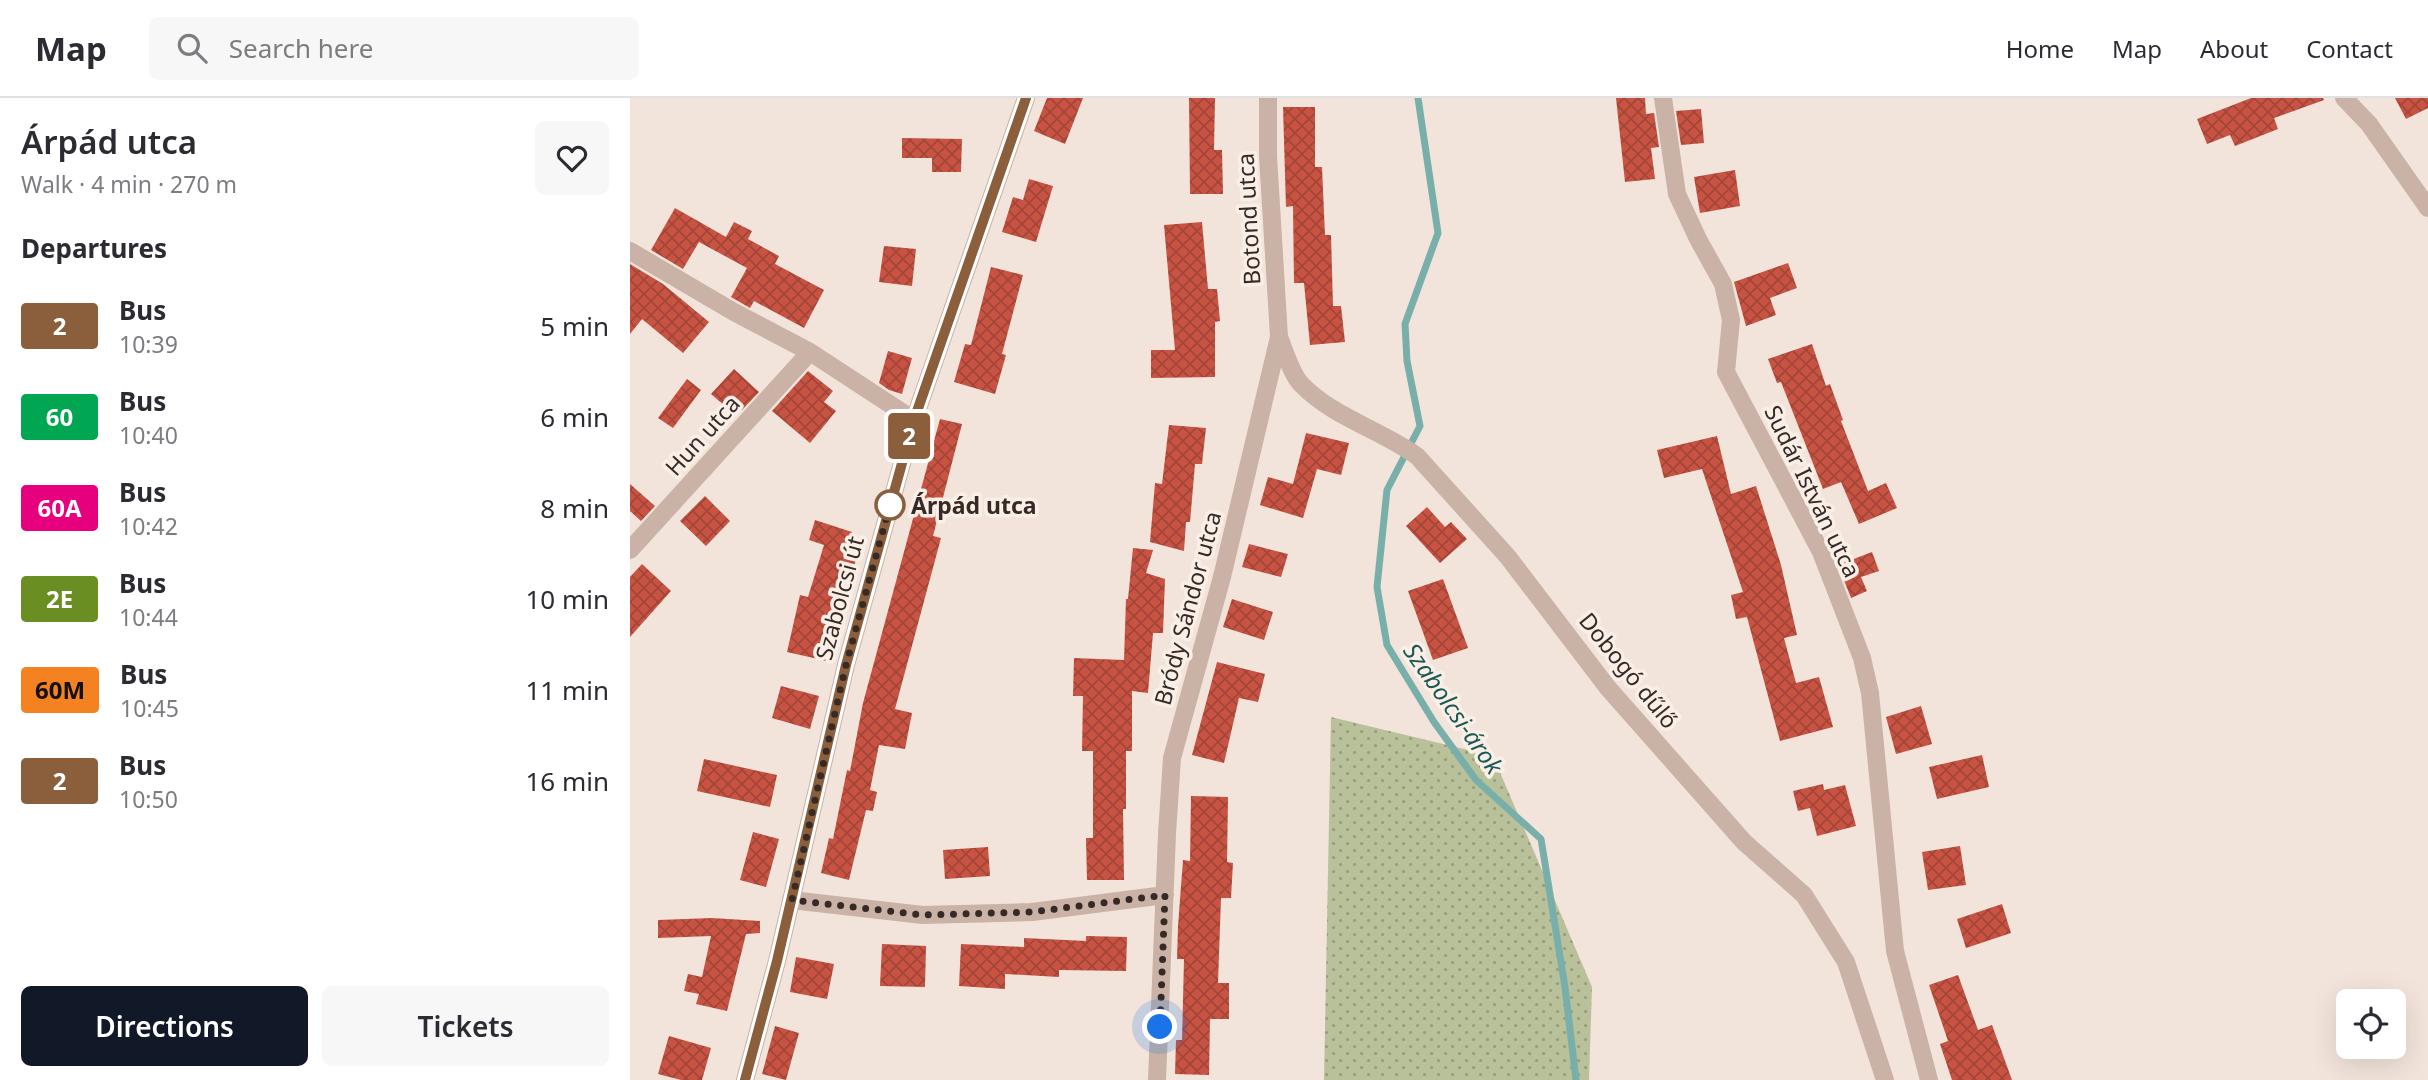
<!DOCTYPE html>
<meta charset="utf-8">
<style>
body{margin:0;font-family:"Noto Sans",sans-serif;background:#f7f7f7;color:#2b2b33;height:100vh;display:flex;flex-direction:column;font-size:26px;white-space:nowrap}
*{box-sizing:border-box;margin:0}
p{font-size:23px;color:#7c7c81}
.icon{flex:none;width:38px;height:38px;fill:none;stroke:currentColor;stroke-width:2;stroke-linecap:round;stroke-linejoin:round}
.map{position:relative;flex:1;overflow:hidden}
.drawer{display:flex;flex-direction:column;background:#fff;width:630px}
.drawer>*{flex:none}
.badge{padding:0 14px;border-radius:5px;font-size:24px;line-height:46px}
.fabs{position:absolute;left:1706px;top:891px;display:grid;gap:14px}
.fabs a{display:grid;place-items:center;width:70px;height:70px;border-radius:10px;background:#fff;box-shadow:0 7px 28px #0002;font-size:35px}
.you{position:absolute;width:35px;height:35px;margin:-18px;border:5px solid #fff;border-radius:50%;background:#1a73e8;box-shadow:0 0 0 10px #1a73e833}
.map>.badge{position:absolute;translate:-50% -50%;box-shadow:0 0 0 4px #fff}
h2{padding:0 21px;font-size:26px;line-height:63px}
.round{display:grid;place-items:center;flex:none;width:74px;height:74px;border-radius:10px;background:#f7f7f7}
.overview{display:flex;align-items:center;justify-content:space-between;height:119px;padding:0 21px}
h1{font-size:33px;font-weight:600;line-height:52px}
.button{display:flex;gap:14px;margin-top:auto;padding:14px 21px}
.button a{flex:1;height:80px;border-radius:10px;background:#111827;color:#fff;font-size:28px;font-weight:600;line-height:80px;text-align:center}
.button a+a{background:#f7f7f7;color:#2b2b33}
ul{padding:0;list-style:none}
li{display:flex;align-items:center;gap:21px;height:91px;padding:0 21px}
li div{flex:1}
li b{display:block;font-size:26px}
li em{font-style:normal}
li .badge{min-width:77px;font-weight:700;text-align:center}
header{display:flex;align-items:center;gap:42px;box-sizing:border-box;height:98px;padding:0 35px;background:#fff;border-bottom:2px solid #e1e1e2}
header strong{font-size:33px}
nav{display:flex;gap:38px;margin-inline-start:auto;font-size:24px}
.search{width:490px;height:63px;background:#f7f7f7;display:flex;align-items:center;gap:18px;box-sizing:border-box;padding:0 24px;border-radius:10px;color:#7c7c81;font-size:26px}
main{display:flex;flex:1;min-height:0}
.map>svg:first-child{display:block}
.garden{fill:url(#garden-dots)}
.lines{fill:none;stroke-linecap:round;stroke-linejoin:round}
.stream{stroke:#79afab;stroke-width:7}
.building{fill:url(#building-cross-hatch)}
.minor{stroke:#cab2a6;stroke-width:18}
.line-casing{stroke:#fff;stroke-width:16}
.line{stroke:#8b5e3c;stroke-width:10}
.walk{stroke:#362a27;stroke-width:7;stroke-dasharray:0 12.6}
.stop-dot{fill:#fff;stroke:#8b5e3c;stroke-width:3.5}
.labels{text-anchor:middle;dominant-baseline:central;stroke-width:7;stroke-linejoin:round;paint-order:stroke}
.street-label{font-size:23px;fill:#362a27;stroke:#faefe7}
.stop-label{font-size:23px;font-weight:bold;fill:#362a27;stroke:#faefe7;text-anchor:start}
.water-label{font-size:24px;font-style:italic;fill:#1c5855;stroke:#faefe7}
</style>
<header>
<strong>Map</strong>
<div class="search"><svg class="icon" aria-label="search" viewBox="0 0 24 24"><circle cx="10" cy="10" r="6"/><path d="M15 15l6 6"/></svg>Search here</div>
<nav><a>Home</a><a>Map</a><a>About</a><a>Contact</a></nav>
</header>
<main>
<section class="drawer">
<div class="overview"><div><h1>Árpád utca</h1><p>Walk · 4 min · 270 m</p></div><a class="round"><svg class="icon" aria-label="heart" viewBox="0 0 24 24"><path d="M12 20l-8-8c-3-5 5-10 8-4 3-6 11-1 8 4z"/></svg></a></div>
<h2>Departures</h2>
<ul>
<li><span class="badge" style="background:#8b5e3c;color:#fff">2</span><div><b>Bus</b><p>10:39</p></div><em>5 min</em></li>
<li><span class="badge" style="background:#00a651;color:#fff">60</span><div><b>Bus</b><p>10:40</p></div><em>6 min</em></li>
<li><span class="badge" style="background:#e6007e;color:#fff">60A</span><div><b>Bus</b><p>10:42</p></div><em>8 min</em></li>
<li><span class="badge" style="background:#6b8e23;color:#fff">2E</span><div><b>Bus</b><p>10:44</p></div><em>10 min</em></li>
<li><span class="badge" style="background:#f58220;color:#111">60M</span><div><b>Bus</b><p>10:45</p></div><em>11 min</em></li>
<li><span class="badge" style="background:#8b5e3c;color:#fff">2</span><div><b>Bus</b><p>10:50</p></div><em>16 min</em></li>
</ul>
<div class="button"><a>Directions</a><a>Tickets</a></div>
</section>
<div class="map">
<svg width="1798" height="982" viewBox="0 0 1798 982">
<defs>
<pattern id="garden-dots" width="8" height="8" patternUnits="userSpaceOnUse" patternTransform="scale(1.75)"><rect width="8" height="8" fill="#b9c19a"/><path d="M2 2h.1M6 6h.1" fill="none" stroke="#979d7e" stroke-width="1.8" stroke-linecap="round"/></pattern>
<pattern id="building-cross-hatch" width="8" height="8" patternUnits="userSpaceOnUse" patternTransform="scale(1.75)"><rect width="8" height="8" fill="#c85343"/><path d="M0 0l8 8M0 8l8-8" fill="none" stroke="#a34538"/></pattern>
</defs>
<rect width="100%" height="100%" fill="#f2e4da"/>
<!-- garden -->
<path class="garden" d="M701 619 863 658 962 889 959 982H694Z"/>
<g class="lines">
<!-- stream -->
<path class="stream" d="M788 0 808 135 775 226 777 263 790 328 757 392 747 489 757 547 804 624 846 682 911 741 935 889 946 982"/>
</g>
<!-- building -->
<path class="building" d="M417 0H453L435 46 404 33Z
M559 0H585L584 52H592L593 96H560Z
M986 0H1015L1016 16 1024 15 1029 49 1021 50 1025 81 995 84Z
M1621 0H1693L1694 2 1644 20 1648 31 1605 48 1600 37 1577 46 1567 21Z
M1765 0H1798V10L1776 21Z
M653 9H685V69H692L695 137H701L703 208H711L715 244 680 247 674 185H664L663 108 656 109Z
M1071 11 1074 45 1051 47 1046 13Z
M272 40 332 41 331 74H302V60H272Z
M1105 72 1110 108 1070 115 1064 79Z
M399 81 423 88 406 144 372 134 383 99 393 102Z
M45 110 96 139 104 124 122 133 118 141 149 158 145 166 194 192 174 230 124 203 120 210 101 199 117 170 69 144 53 171 21 152Z
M572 124 578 191H587L590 223 585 224V279L521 280V252H545L534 127Z
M254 148 286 151 282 188 249 184Z
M1158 165 1167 190 1140 200 1146 217 1116 228 1104 184Z
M0 166 33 186 79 224 53 255 12 221 0 236Z
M361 169 393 177 372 256 376 257 365 296 324 284 335 246 341 247Z
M1182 246 1196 288 1200 286 1213 322 1211 323 1238 393 1256 385 1267 410 1229 426 1211 384 1193 391 1151 284 1147 285 1138 261Z
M258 253 282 260 272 296 259 292 249 285Z
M104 271 129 294 112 312 101 302 95 308 81 296Z
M178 273 203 293 194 304 206 313 180 345 142 313Z
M57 281 71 292 43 330 28 320Z
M310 321 332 326 303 438 311 440 265 611 282 615 275 651 249 647 240 692 247 694 243 713 236 712 219 782 191 775 199 740 203 741 217 672 220 673 233 605Z
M539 327 576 330 572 366H565L560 424H556L554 453 520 444 525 385 532 386Z
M676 335 719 345 711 377 687 371 673 420 630 407 638 379 663 386Z
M1087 338 1101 396 1126 388 1151 467 1167 537 1154 540 1166 585 1189 579 1203 629 1150 643 1117 519 1106 521 1101 497 1113 494 1072 371 1034 380 1027 352Z
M0 386 25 408 11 423 0 413Z
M75 398 100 423 76 448 50 423Z
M797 409 815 429 821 424 837 441 810 465 776 428Z
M185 422 222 434 219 448 226 457 225 466 219 471 212 472 202 504 210 506 197 563 157 554 170 497 178 499 194 447 179 442Z
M619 446 658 456 651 479 612 469Z
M503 450 523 452 516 475 535 481 533 535H523L518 595 502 593V653H496V711H493L494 782H457L456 740H463V653H452L453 598H443L444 560 494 562 496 501H498Z
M1242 454 1249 473 1231 479 1237 493 1221 500 1208 467Z
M12 466 41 493 0 539V479Z
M813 481 838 550 803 562 778 493Z
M602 501 643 514 634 542 593 529Z
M587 564 635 576 628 604 609 600 594 665 562 657Z
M151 588 189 598 180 631 142 620Z
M1291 608 1302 646 1266 656 1256 619Z
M1352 657 1359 689 1307 701 1299 669Z
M74 661 147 677 140 709 67 693Z
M1193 686 1194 692 1215 687 1226 728 1187 738 1180 710 1168 713 1163 693Z
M561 698 598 699 597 764 603 765 601 800H591L588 885H599V921H580L579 977 545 976 546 942H552L554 861H547L548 828 553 762 560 763Z
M123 734 149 741 136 789 110 782Z
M1330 748 1336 787 1298 792 1292 754Z
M358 749 360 778 315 781 313 752Z
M1372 806 1381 835 1336 850 1327 821Z
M82 820 130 823V835L116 836 97 913 66 906 69 896 54 893 58 876 72 879 81 838 28 840V822Z
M456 838 497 839 496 873 429 872V879L375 876V891L329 888 331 846 394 849V840L456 843Z
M252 846 296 848 295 889 250 888Z
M166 859 204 866 197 901 160 894Z
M1328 877 1348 932 1362 927 1382 982H1322L1310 946 1318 943 1299 887Z
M145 928 169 935 156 982 132 976Z
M39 938 81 950 72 982H51L28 976Z"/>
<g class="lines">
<!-- minor -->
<path class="minor" d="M1033 0 1047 96 1068 141 1093 186 1101 222 1096 274 1191 454 1232 560 1240 595 1265 853 1299 982
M1714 0 1739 26 1798 110
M0 153 104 214 180 254 284 322
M649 239C654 251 662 278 672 287 703 319 751 332 787 358L878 459 978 590 1114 744 1174 797 1216 864 1255 982
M0 452 180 254
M161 802 293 817 402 814 535 797
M115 982 147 863 216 567 284 322 396 0
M527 982 537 736 542 660 592 479 649 239 638 58V0"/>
</g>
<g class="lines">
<defs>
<path id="line" d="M115 982 147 863 216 567 284 322 396 0"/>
</defs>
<!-- line casing -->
<use href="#line" class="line-casing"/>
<!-- line -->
<use href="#line" class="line"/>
<!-- walk -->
<path class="walk" d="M260 407 263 396 216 567 162 802 293 817 402 814 535 797 530 929"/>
</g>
<!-- markers -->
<circle class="stop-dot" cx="260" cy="407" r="14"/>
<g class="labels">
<!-- street labels -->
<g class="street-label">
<text transform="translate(618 121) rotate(-93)">Botond utca</text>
<text transform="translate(72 337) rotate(-48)">Hun utca</text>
<text transform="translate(1183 393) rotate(64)">Sudár István utca</text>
<text transform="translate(209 500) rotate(-75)">Szabolcsi út</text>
<text transform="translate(557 510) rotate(-75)">Bródy Sándor utca</text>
<text transform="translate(999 572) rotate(51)">Dobogó dűlő</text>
</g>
<!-- stop labels -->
<g class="stop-label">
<text x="281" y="407">Árpád utca</text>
</g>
<!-- water labels -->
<g class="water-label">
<text transform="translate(824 610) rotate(55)">Szabolcsi-árok</text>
</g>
</g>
</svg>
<div class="fabs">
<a><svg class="icon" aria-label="locate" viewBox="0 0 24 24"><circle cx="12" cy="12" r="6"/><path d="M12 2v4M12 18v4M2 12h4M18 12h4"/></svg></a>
</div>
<div class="you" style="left:530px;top:929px"></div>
<b class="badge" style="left:279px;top:338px;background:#8b5e3c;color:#fff">2</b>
</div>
</main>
